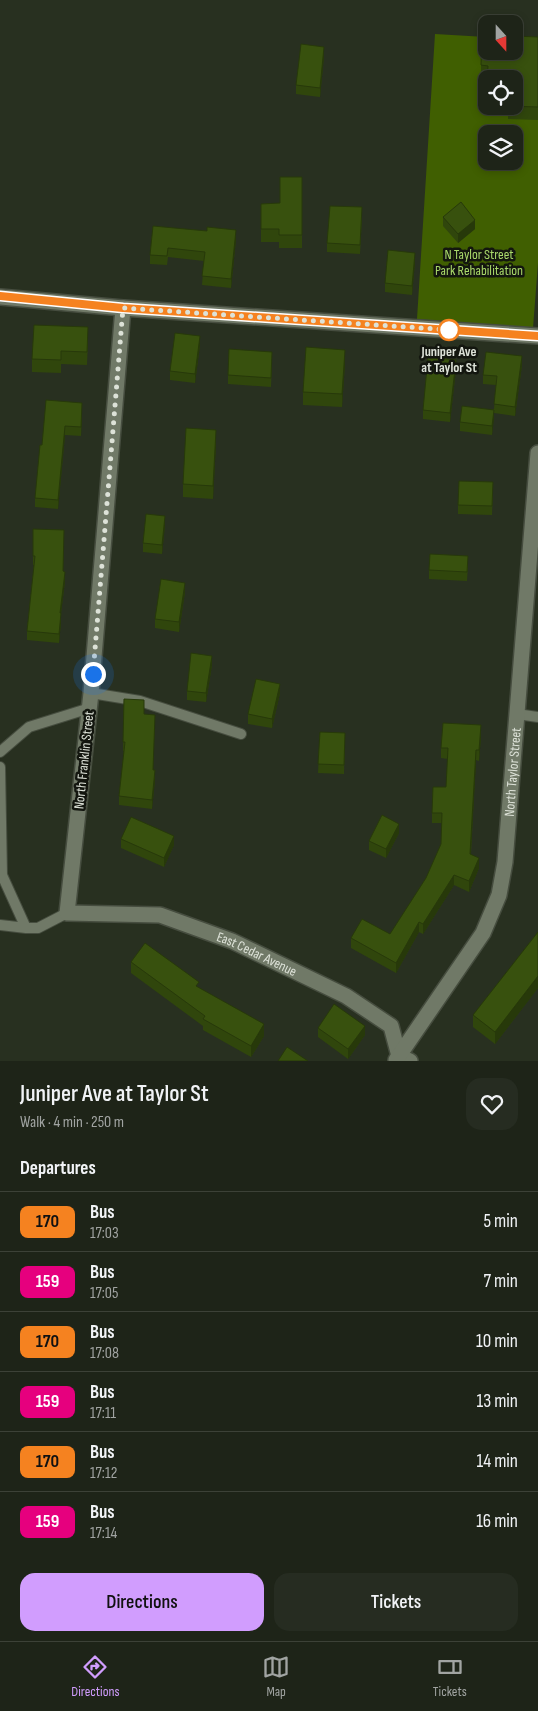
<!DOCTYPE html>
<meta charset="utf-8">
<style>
body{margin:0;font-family:"Sofia Sans Condensed",sans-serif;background:#262c21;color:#f1f3f6;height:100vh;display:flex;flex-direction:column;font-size:19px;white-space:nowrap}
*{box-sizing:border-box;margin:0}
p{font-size:16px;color:#a1a4a2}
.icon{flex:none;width:28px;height:28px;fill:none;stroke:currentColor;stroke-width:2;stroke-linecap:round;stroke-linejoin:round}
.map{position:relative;height:1061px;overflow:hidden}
.details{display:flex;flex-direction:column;background:#1e2418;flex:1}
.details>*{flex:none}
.badge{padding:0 10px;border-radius:8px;font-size:18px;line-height:32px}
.needle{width:32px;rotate:159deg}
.buttons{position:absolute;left:478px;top:15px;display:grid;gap:10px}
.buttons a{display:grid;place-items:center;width:45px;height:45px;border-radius:10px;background:#1e2418;box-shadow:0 2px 8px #0003,0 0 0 1px #3c4137;font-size:25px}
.you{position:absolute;width:25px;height:25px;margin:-12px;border:4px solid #fff;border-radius:50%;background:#1a73e8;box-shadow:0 0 0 8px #1a73e833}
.map>.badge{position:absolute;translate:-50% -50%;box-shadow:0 0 0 2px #fff}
h2{padding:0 20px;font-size:19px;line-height:45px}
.round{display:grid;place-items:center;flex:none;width:52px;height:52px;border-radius:15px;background:#262c21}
.overview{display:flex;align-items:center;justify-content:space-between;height:85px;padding:0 20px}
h1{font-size:24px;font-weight:600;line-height:38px}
.action{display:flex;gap:10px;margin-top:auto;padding:10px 20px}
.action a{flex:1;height:58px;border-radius:15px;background:#d19dfe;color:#111;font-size:20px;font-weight:600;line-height:58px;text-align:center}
.action a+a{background:#262c21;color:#f1f3f6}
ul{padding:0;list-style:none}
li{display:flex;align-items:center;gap:15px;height:60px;padding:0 20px;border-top:1px solid #3c4137}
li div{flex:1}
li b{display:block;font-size:19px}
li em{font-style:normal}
li .badge{min-width:55px;font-weight:700;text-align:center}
.tabs{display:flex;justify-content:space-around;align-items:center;height:70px;border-top:1px solid #3c4137;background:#1e2418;font-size:14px;color:#a1a4a2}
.tabs a{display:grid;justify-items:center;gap:2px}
.tabs .active{color:#d19dfe}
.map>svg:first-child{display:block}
.green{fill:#405f01;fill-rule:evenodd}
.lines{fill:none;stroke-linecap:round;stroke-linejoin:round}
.service-casing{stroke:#464d3f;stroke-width:12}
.minor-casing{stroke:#464d3f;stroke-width:18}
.tertiary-casing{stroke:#464d3f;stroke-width:18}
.service{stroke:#707967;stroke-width:10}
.minor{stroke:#707967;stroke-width:15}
.tertiary{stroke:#707967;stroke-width:15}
.wall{fill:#30460c}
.shaded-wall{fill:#27390a}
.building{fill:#38510e;stroke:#27390a}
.line-casing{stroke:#fff;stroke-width:11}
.line{stroke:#f58220;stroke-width:8}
.walk{stroke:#dde2d8;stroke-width:5;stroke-dasharray:0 9}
.stop-dot{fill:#fff;stroke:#f58220;stroke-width:2.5}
.labels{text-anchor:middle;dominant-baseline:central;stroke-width:5;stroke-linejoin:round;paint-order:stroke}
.park-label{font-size:14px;fill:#aada6b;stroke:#13160f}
.stop-label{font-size:14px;font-weight:bold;fill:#dde2d8;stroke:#13160f}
.street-label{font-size:14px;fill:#dde2d8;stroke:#13160f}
</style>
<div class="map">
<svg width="538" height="1061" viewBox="0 0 538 1061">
<rect width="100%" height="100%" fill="#283020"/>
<!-- green -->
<path class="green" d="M435 34 486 37V51H514L538 40V263L533 328 417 319ZM486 79H514V106H486ZM486 134H514V161H486Z"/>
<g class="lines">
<defs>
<path id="service" d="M91 693 140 701 241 734
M517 714 538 717
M0 752 29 727 90 708
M0 767 2 875 26 928H38L67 913
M0 925 26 928"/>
<g id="minor">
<path id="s1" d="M123 308 91 693 67 913 160 915 232 941 346 996 391 1026 399 1056 410 1061"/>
<path id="s2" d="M396 1060 483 933 499 895 505 862 538 453"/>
</g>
<path id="tertiary" d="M0 297 123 308 538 336"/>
</defs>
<!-- service casing -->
<use href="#service" class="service-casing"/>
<!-- minor casing -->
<use href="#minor" class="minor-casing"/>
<!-- tertiary casing -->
<use href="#tertiary" class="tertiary-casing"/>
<!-- service -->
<use href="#service" class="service"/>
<!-- minor -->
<use href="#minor" class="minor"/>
<!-- tertiary -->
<use href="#tertiary" class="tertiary"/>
</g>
<!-- wall -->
<path class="wall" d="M538 37V120L508 119V106L514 79H486L481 78V65Z
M324 56 320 97 296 94V85Z
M302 177V248H279V242H261V204L280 203Z
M362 216 360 254 327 252V243Z
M443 217 475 229 458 243 443 226Z
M153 226 236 239 231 288 202 285 204 261 168 257 167 265 150 264V255Z
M415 262 412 295 385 292V283Z
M88 340 87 365 61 364V373L32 372V359Z
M200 345 195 383 170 380V371Z
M272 361 271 387 228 384V375Z
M345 363 342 407 303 405V392Z
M522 365 515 416 494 413 492 435 460 431V422L494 409 496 385 483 384V375Z
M456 369 450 422 423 419V410Z
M82 412 81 436 65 435 58 509 35 507V498L42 445Z
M216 443 213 499 183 497V484Z
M493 491 492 515 458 514V505Z
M165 525 162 554 143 552V543Z
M33 529 63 571 65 581 61 613V622L59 643 27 640V631L34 565H33Z
M468 565 467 581 429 579V570Z
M185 592 179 632 155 628V619Z
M212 665 206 702 187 700V691Z
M280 693 272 728 248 724V714Z
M124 699 144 714 155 780 152 809 119 805V796L124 751H123Z
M320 732 345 733 344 774 318 773Z
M481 736 479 761 476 760 471 854 479 868 469 892 454 885 423 934 419 932 396 973 351 948V938L390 934 426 878 441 844 442 823H432V813L446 787 448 759 441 758V748Z
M399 833 386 858 369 850V841Z
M121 839 174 845 164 867 121 848Z
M538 932V988L495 1044 473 1027V1015Z
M131 962 199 988 264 1036 251 1057 203 1030V1026L131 973Z
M318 1028 365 1035 348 1059 318 1037Z"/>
<!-- shaded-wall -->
<path class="shaded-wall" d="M324 47V56L320 97V88Z
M475 220V229L458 243V234Z
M236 230V239L231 288V279Z
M415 253V262L412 295V286Z
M200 336V345L195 383V374Z
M345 350V363L342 407V394Z
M522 356V365L515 416V407Z
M456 360V369L450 422V413Z
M82 403V412L81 436V427Z
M494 410V419L492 435V426Z
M65 426V435L58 509V500Z
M216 430V443L213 499V486Z
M165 516V525L162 554V545Z
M65 572V581L60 622V613Z
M185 583V592L179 632V622Z
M61 613V622L59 643V634Z
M212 656V665L206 702V693Z
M280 684V693L272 728V719Z
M481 725V736L479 761V750Z
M476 750V760L470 864V854Z
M155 770V780L152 809V800Z
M399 824V833L386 858V849Z
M174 836V845L164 867V858Z
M479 858V868L469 892V881Z
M454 875V885L423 934V924Z
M419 922V932L396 973V963Z
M538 976V988L495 1044V1032Z
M264 1024V1036L251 1057V1046Z
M365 1026V1035L348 1059V1049Z"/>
<!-- building -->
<path class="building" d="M482 34 486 35V51H514V36L538 37V107L508 106H514V79H487L488 66 481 65Z
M301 44 324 47 320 88 296 85Z
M280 177H302V235H279V229H261V204L280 203Z
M461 202 475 220 458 234 443 217Z
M330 206 362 207 360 245 327 243Z
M153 226 207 231V227L236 230 231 279 202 276 205 252 168 248 167 256 150 255Z
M388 250 415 253 412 286 385 283Z
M34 325 88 327 87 352 61 351V360L32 359Z
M175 333 200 336 195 374 170 371Z
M306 347 345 350 342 394 303 392Z
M229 349 272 352 271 378 228 375Z
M486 352 522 356 515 407 494 404 497 376 483 375Z
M428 357 456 360 450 413 423 410Z
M46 400 82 403 81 427 65 426 58 500 35 498 40 445H42Z
M462 406 494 410 492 426 460 422Z
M186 428 216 430 213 486 183 484Z
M459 481 493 482 492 506 458 505Z
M146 514 165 516 162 545 143 543Z
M33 529 64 530 63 571 65 572 60 613H61L59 634 27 631 35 556H33Z
M430 554 468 556 467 572 429 570Z
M161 579 185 583 179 622 155 619Z
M191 653 212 656 206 693 187 691Z
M256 679 280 684 272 719 248 714Z
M124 699 144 700V714L155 715 153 770H155L152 800 119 796 125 742H123Z
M443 723 481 725 479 750H476L470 854 479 858 469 881 454 875 423 924 419 922 396 963 351 938 362 919 390 934 426 878 441 844 442 813H432L433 787H446L448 748H441Z
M320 732 345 733 344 765 318 764Z
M382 815 399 824 386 849 369 841Z
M131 817 174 836 164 858 121 839Z
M538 932V976L495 1032 473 1015Z
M145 943 199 982 196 986 264 1024 251 1046 203 1019 205 1016 131 962Z
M334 1004 365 1026 348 1049 318 1028Z
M287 1047 308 1061H278Z"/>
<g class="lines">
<defs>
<path id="line" d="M0 296 123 308 538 336"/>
</defs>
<!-- line casing -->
<use href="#line" class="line-casing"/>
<!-- line -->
<use href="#line" class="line"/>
<!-- walk -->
<path class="walk" d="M93 674 123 308 452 330H449"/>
</g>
<!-- markers -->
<circle class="stop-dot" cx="449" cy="330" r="10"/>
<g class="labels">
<!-- park labels -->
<g class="park-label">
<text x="479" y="254">N Taylor Street<tspan x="479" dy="16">Park Rehabilitation</tspan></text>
</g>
<!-- stop labels -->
<g class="stop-label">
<text x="449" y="351">Juniper Ave<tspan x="449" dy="16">at Taylor St</tspan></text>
</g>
<!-- street labels -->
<g class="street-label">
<text transform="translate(84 760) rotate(-84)">North Franklin Street</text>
<text stroke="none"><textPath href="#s2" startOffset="319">North Taylor Street</textPath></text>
<text stroke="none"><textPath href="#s1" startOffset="805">East Cedar Avenue</textPath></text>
</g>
</g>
</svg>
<div class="buttons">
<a><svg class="needle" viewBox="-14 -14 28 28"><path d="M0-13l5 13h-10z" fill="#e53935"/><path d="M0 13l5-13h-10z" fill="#a1a4a2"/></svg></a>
<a><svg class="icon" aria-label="locate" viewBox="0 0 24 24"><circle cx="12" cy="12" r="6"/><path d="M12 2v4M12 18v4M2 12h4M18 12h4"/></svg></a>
<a><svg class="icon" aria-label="layers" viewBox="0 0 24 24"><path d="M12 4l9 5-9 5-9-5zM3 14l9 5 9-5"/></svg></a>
</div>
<div class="you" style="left:93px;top:674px"></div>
</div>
<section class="details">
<div class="overview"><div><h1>Juniper Ave at Taylor St</h1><p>Walk · 4 min · 250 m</p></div><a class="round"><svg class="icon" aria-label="heart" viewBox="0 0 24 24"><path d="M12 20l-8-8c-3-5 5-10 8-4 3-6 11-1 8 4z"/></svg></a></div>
<h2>Departures</h2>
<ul>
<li><span class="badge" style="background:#f58220;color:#111">170</span><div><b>Bus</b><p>17:03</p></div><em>5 min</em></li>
<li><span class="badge" style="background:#e6007e;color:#fff">159</span><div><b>Bus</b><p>17:05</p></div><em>7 min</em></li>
<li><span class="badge" style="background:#f58220;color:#111">170</span><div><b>Bus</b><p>17:08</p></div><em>10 min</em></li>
<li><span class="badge" style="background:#e6007e;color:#fff">159</span><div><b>Bus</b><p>17:11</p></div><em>13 min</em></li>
<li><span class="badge" style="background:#f58220;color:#111">170</span><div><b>Bus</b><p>17:12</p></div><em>14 min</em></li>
<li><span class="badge" style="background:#e6007e;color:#fff">159</span><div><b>Bus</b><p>17:14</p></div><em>16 min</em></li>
</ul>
<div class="action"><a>Directions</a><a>Tickets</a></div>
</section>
<nav class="tabs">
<a class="active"><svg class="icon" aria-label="directions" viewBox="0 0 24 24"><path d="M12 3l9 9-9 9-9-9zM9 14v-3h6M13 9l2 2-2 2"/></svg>Directions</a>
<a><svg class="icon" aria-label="map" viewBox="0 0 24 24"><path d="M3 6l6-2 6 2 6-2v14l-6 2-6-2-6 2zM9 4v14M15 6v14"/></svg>Map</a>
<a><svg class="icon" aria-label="tickets" viewBox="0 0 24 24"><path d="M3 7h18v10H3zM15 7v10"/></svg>Tickets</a>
</nav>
